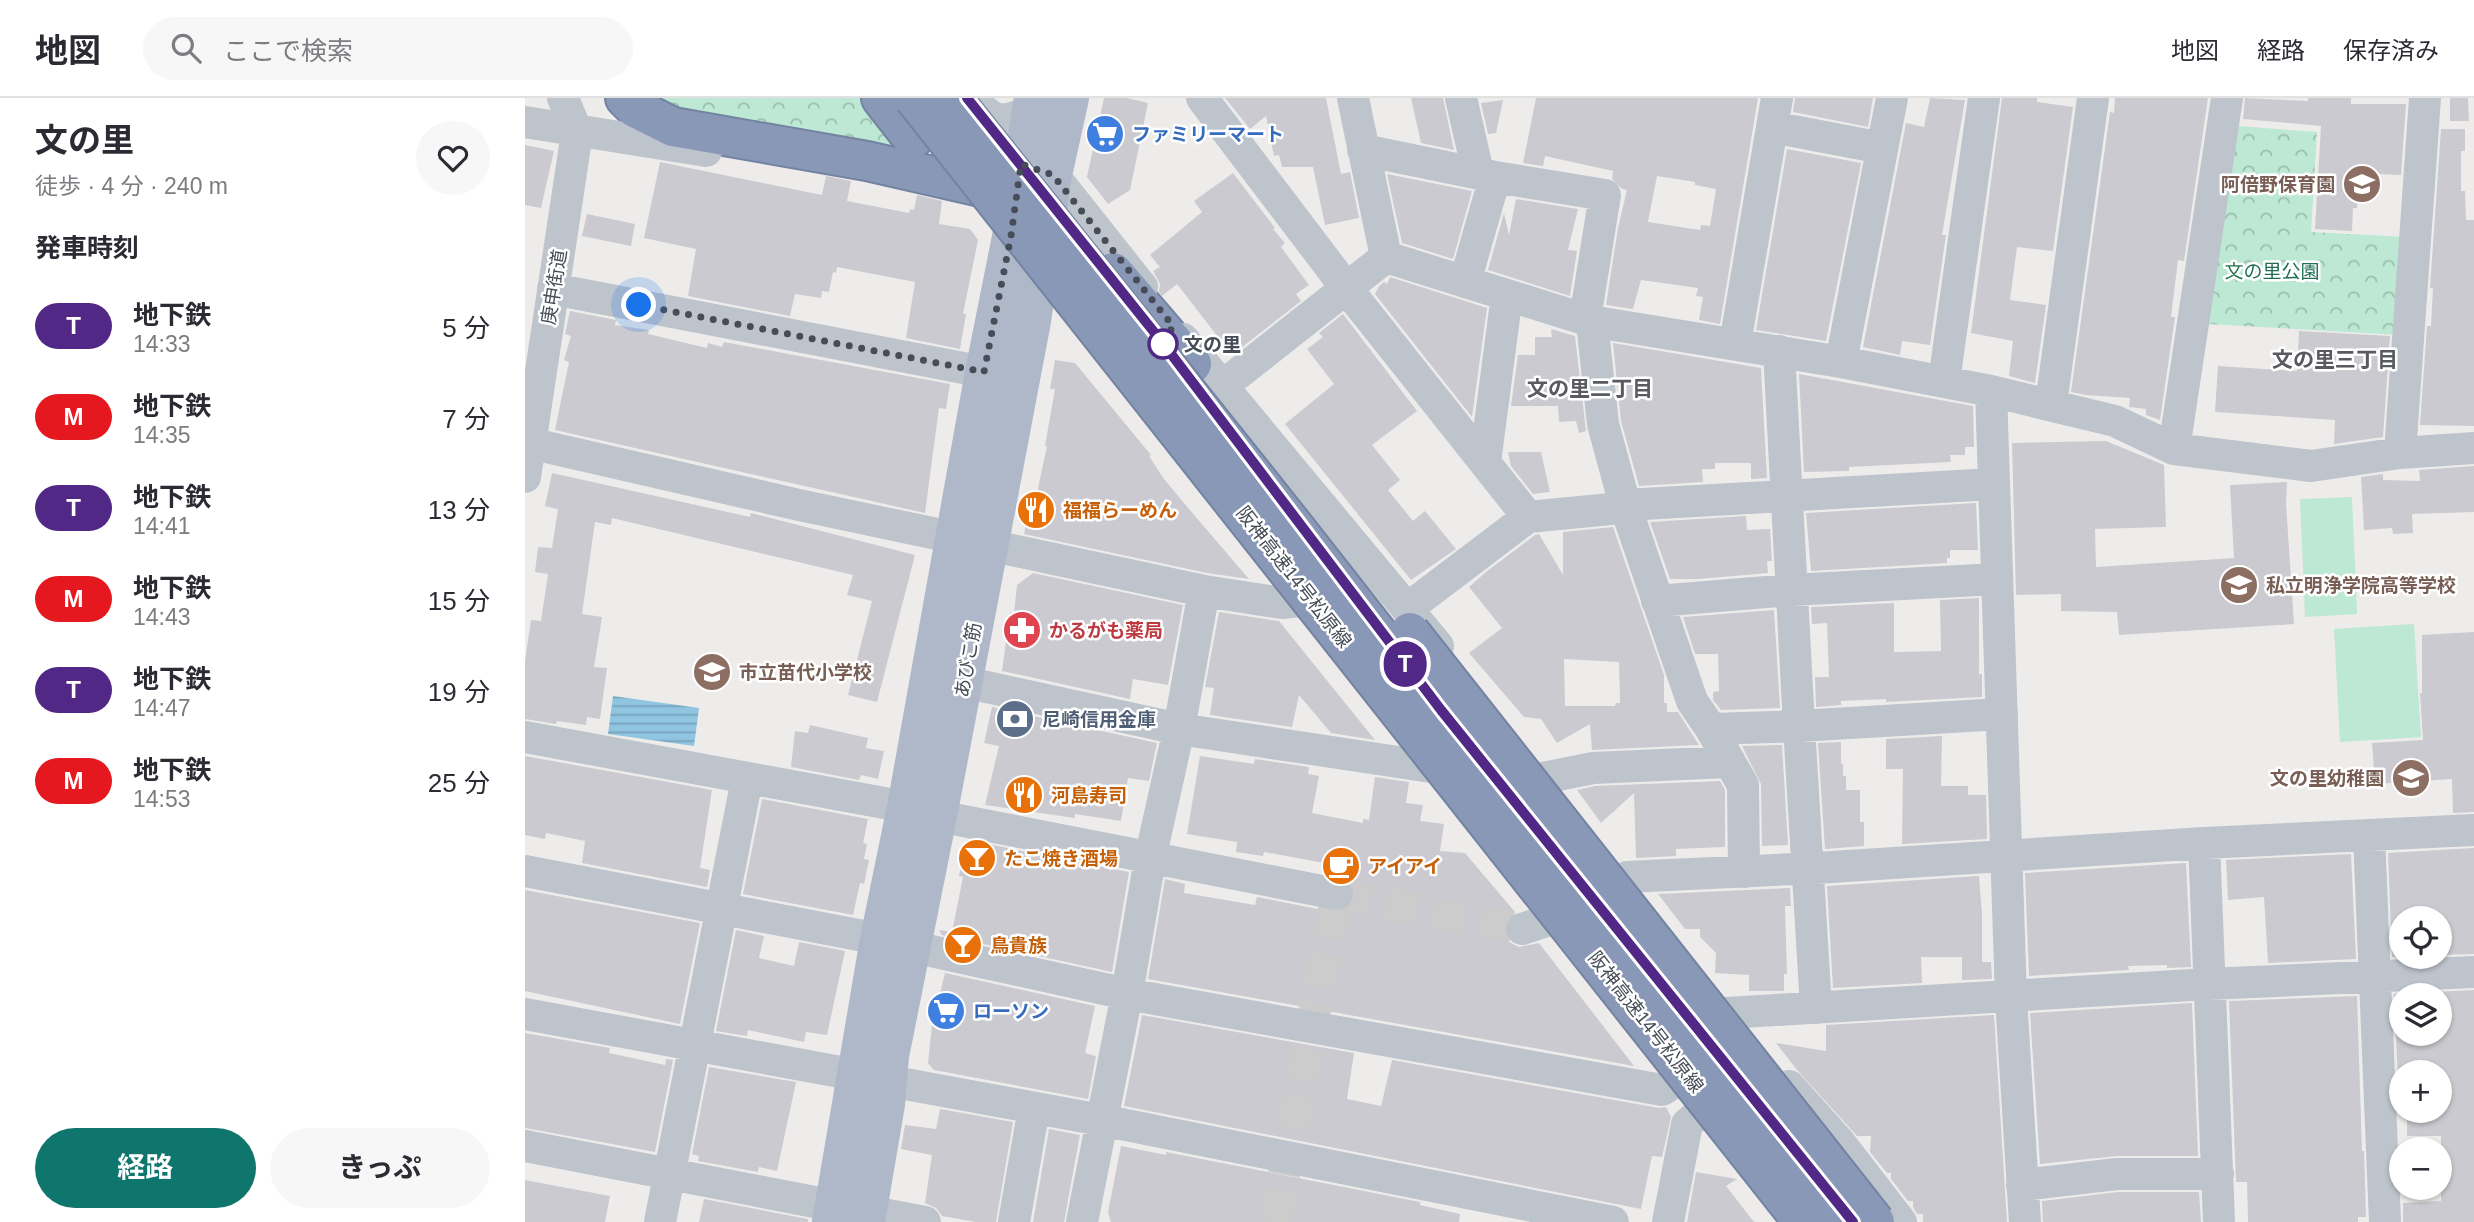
<!DOCTYPE html>
<html lang="ja">
<meta charset="utf-8">
<style>
body{margin:0;font-family:Helvetica,"Noto Sans JP",sans-serif;background:#f7f7f7;color:#2b2b33;height:100vh;display:flex;flex-direction:column;font-size:26px;white-space:nowrap}
*{box-sizing:border-box;margin:0}
p{font-size:23px;color:#7c7c81}
.icon{flex:none;width:38px;height:38px;fill:none;stroke:currentColor;stroke-width:2;stroke-linecap:round;stroke-linejoin:round}
.map{position:relative;flex:1;overflow:hidden}
.sheet{display:flex;flex-direction:column;background:#fff;width:525px}
.sheet>*{flex:none}
.badge{padding:0 14px;border-radius:23px;font-size:24px;line-height:46px}
.fabs{position:absolute;left:1864px;top:808px;display:grid;gap:14px}
.fabs a{display:grid;place-items:center;width:63px;height:63px;border-radius:50%;background:#fff;box-shadow:0 2px 5px #0004;font-size:35px}
.you{position:absolute;width:35px;height:35px;margin:-18px;border:5px solid #fff;border-radius:50%;background:#1a73e8;box-shadow:0 0 0 10px #1a73e833}
.map>.badge{position:absolute;translate:-50% -50%;box-shadow:0 0 0 4px #fff}
h2{padding:0 35px;font-size:26px;line-height:63px}
.round{display:grid;place-items:center;flex:none;width:74px;height:74px;border-radius:37px;background:#f7f7f7}
.summary{display:flex;align-items:center;justify-content:space-between;height:119px;padding:0 35px}
h1{font-size:33px;font-weight:700;line-height:52px}
.cta{display:flex;gap:14px;margin-top:auto;padding:14px 35px}
.cta a{flex:1;height:80px;border-radius:42px;background:#0f766e;color:#fff;font-size:28px;font-weight:700;line-height:80px;text-align:center}
.cta a+a{background:#f7f7f7;color:#2b2b33}
ul{padding:0;list-style:none}
li{display:flex;align-items:center;gap:21px;height:91px;padding:0 35px}
li div{flex:1}
li b{display:block;font-size:26px}
li em{font-style:normal}
li .badge{min-width:77px;font-weight:700;text-align:center}
header{display:flex;align-items:center;gap:42px;box-sizing:border-box;height:98px;padding:0 35px;background:#fff;border-bottom:2px solid #e1e1e2}
header strong{font-size:33px}
nav{display:flex;gap:38px;margin-inline-start:auto;font-size:24px}
.search{width:490px;height:63px;background:#f7f7f7;display:flex;align-items:center;gap:18px;box-sizing:border-box;padding:0 24px;border-radius:38px;color:#7c7c81;font-size:26px}
main{display:flex;flex:1;min-height:0}
.map>svg:first-child{display:block}
.green{fill:#bde8d3}
.park{fill:url(#park-crowns)}
.water{fill:url(#water-rules)}
.building{fill:#cacad0;fill-rule:evenodd}
.lines{fill:none;stroke-linecap:round;stroke-linejoin:round}
.minor-tunnel{stroke:#cccccd;stroke-width:32;stroke-dasharray:32 16;stroke-linecap:butt}
.highway-casing{stroke:#7383a1;stroke-width:42}
.minor{stroke:#bec4cc;stroke-width:32}
.major{stroke:#aeb8c8;stroke-width:38}
.highway{stroke:#8898b6;stroke-width:38}
.highway-bridge-casing{stroke:#7383a1;stroke-width:42;stroke-linecap:butt}
.highway-bridge{stroke:#8898b6;stroke-width:38}
.line-casing{stroke:#fff;stroke-width:16}
.line{stroke:#522886;stroke-width:10}
.walk{stroke:#464d57;stroke-width:7;stroke-dasharray:0 12.6}
.stop-dot{fill:#fff;stroke:#522886;stroke-width:3.5}
.labels{text-anchor:middle;dominant-baseline:central;stroke-width:5;stroke-linejoin:round;paint-order:stroke}
.shop-label{font-size:19px;font-weight:bold;fill:#366cbe;stroke:#fff;text-anchor:start}
.education-label{font-size:19px;font-weight:bold;fill:#785e54;stroke:#fff;text-anchor:end}
.park-label{font-size:19px;fill:#206f51;stroke:#fff}
.street-label{font-size:19px;fill:#464d57;stroke:#fff}
.stop-label{font-size:19px;font-weight:bold;fill:#464d57;stroke:#fff;text-anchor:start}
.food-label{font-size:19px;font-weight:bold;fill:#c56008;stroke:#fff;text-anchor:start}
.health-label{font-size:19px;font-weight:bold;fill:#be3a42;stroke:#fff;text-anchor:start}
.service-label{font-size:19px;font-weight:bold;fill:#4e5e75;stroke:#fff;text-anchor:start}
.neighbourhood-label{font-size:21px;font-weight:bold;fill:#595b60;stroke:#fff}
</style>
<header>
<strong>地図</strong>
<div class="search"><svg class="icon" aria-label="search" viewBox="0 0 24 24"><circle cx="10" cy="10" r="6"/><path d="M15 15l6 6"/></svg>ここで検索</div>
<nav><a>地図</a><a>経路</a><a>保存済み</a></nav>
</header>
<main>
<section class="sheet">
<div class="summary"><div><h1>文の里</h1><p>徒歩 · 4 分 · 240 m</p></div><a class="round"><svg class="icon" aria-label="heart" viewBox="0 0 24 24"><path d="M12 20l-8-8c-3-5 5-10 8-4 3-6 11-1 8 4z"/></svg></a></div>
<h2>発車時刻</h2>
<ul>
<li><span class="badge" style="background:#522886;color:#fff">T</span><div><b>地下鉄</b><p>14:33</p></div><em>5 分</em></li>
<li><span class="badge" style="background:#e5171f;color:#fff">M</span><div><b>地下鉄</b><p>14:35</p></div><em>7 分</em></li>
<li><span class="badge" style="background:#522886;color:#fff">T</span><div><b>地下鉄</b><p>14:41</p></div><em>13 分</em></li>
<li><span class="badge" style="background:#e5171f;color:#fff">M</span><div><b>地下鉄</b><p>14:43</p></div><em>15 分</em></li>
<li><span class="badge" style="background:#522886;color:#fff">T</span><div><b>地下鉄</b><p>14:47</p></div><em>19 分</em></li>
<li><span class="badge" style="background:#e5171f;color:#fff">M</span><div><b>地下鉄</b><p>14:53</p></div><em>25 分</em></li>
</ul>
<div class="cta"><a>経路</a><a>きっぷ</a></div>
</section>
<div class="map">
<svg width="1949" height="1124" viewBox="0 0 1949 1124">
<defs>
<pattern id="park-crowns" width="20" height="18" patternUnits="userSpaceOnUse" patternTransform="scale(1.75)"><rect width="20" height="18" fill="#bde8d3"/><path d="M2 6a3 3 0 1 1 6 0M12 15a3 3 0 1 1 6 0" fill="none" stroke="#9bbeae"/></pattern>
<pattern id="water-rules" width="6" height="5" patternUnits="userSpaceOnUse" patternTransform="scale(1.75)"><rect width="6" height="5" fill="#8fc5e1"/><path d="M0 2.5h6" fill="none" stroke="#77a2b9"/></pattern>
</defs>
<rect width="100%" height="100%" fill="#eeeceb"/>
<!-- green -->
<path class="green" d="M1827 399 1832 516 1780 519 1775 401Z
M1889 526 1896 639 1815 644 1809 531Z"/>
<!-- park -->
<path class="park" d="M123 0H365L388 55 179 23Z
M1713 28 1792 34 1786 134 1880 139 1875 237 1683 226Z"/>
<!-- water -->
<path class="water" d="M88 598 174 610 169 648 83 636Z"/>
<!-- building -->
<path class="building" d="M579 0H602L623 5 605 92 583 106 562 79Z
M700 0H801L816 76 825 74 834 120 800 127 788 69H757L754 57 749 58 741 18 725 31Z
M886 0H918L929 52 896 45Z
M1011 0H1233L1195 226 1174 222 1178 199 1171 198 1173 190 1116 182 1108 211 1081 207 1093 130 1102 92 1097 91 1087 81 1088 73 1020 58 1018 68 998 65ZM1132 78 1170 84V87L1191 91 1185 128 1176 127 1175 132 1123 124Z
M1270 0H1348L1343 29 1268 14Z
M1405 0 1440 2 1417 137H1421L1405 247 1377 243 1375 257 1338 249 1381 25 1399 29Z
M1477 0H1512V4L1548 9 1528 153 1492 149 1485 202 1521 207 1510 285 1484 278 1488 243 1446 235Z
M1590 0H1683L1659 163 1653 162 1646 219H1650L1635 322 1621 317V311L1604 309 1605 300 1561 297 1546 294 1585 14 1589 15Z
M1720 0 1783 3V0H1826V6H1881L1876 77 1834 75 1832 110H1828L1827 133 1790 131 1796 28 1718 21Z
M1925 0H1943L1944 23H1925Z
M978 2 971 35 963 36 956 5Z
M1916 31H1940V53H1936V93H1940L1941 122H1949V328L1895 327 1902 228H1906L1908 190H1905Z
M0 47 29 53 16 110 0 107Z
M1262 51 1336 65 1301 243 1231 232Z
M135 64 297 97 301 78 326 83 322 103 384 115 385 111 389 112 392 97 417 103 414 126 445 131 453 142 438 216H441L435 251 381 240 390 184 312 169 311 175 308 174 304 194 297 193 296 200 270 196 265 218 163 198 171 151 119 140Z
M708 75 750 130 748 131 760 145 756 149 784 187 771 196 776 203 707 257 652 186 637 198 634 194 635 186 628 173 635 169 625 157 677 114 669 103Z
M862 76 947 93 928 161 877 145Z
M991 101 1053 111 1043 152 1052 153 1045 198 963 172 979 115 984 137Z
M62 116 110 126 106 148 57 138Z
M865 179 962 210 947 319 850 196 854 188 859 184 862 186Z
M45 213 91 222 90 227 124 232 123 236 182 250 183 245 197 249 199 244 425 286 421 311 414 310 400 415 30 332 44 264 39 262 46 238 40 236Z
M818 216 892 313 847 347 875 382 863 392 888 423 900 413 931 451 886 482 760 326 809 286 782 251 798 239 794 235Z
M1026 231 1050 238 1061 333 1054 335 1051 323 1034 324 1033 308H986L993 257H1010V239H1027Z
M1774 233 1865 238 1858 339 1809 346 1810 322 1690 314 1693 268 1772 273Z
M1088 245 1236 270 1242 380 1226 381V365H1190V371H1177L1178 384 1114 388 1096 323Z
M530 262 550 265 626 357 624 358 639 381 664 411 724 481 682 475 499 436 508 394 512 395 522 348H520L530 291H525Z
M1274 276 1448 308 1449 349H1440V357H1425L1426 364 1324 369V373L1279 374Z
M1581 343 1639 367 1641 429 1570 431 1571 469 1709 460 1705 387 1762 384 1761 405 1769 526 1594 537 1592 514 1536 513V496L1491 497 1487 345Z
M983 354H1016L1025 394 1008 396 986 368Z
M1949 368V414L1887 416 1888 435 1868 436 1867 430 1839 432 1836 379 1858 376V382L1895 383 1894 372Z
M27 375 225 419 226 415 390 457 352 604 323 597 347 503 322 497 328 477 87 420 86 427 70 424 57 516 77 519 69 569 82 570 75 621 62 619 61 627 32 623 31 626 0 621V563L6 522 16 523 23 476 10 474 13 449 27 450 33 411 20 408Z
M1451 405 1453 452H1425V460H1422V465L1286 473 1281 415Z
M1221 418 1222 432 1245 431 1247 463H1242L1243 475 1174 481H1145L1125 424Z
M1088 429 1139 577V605H1142V614H1153L1174 647 1067 652 1065 626 1032 645 1016 621 999 619 944 555 977 530 944 489 961 474 1010 437 1014 436 1038 477V434ZM1039 561 1094 564 1095 605H1091L1090 608H1040Z
M508 475 658 507 643 587 608 581 605 601 477 573 485 514 489 515 492 487Z
M1454 500V576H1457V599L1361 604V601L1316 603V607L1291 609 1290 579H1304L1302 525 1287 526 1286 509 1369 505V554L1416 553 1415 502Z
M1249 512 1255 610 1196 612 1188 602V594L1194 593 1193 556H1170L1158 519Z
M694 514 754 523 850 642 806 635 774 597 767 629 685 617 689 590 680 589Z
M1949 534V714L1928 715 1927 681 1850 686 1847 645 1898 642 1895 595H1897V537Z
M467 609 632 645 624 683 603 680 596 723 550 716V720L460 707 474 648 459 645Z
M285 627 343 640 341 650 359 653 353 681 336 677 334 682 266 669 270 633 283 635Z
M1417 638 1416 688H1443V697H1461L1462 741 1377 746 1378 671H1361V641Z
M1316 644V666H1318V678H1321V692H1335V724H1339V748L1300 751 1293 645Z
M1257 647 1263 747 1237 748 1236 686 1217 648Z
M0 658 187 692 175 770 185 772 182 789 57 765 60 743 21 735 20 741 0 737Z
M675 658 729 666 730 661 784 669 783 676 794 678 787 715 838 725V721L844 722 850 679 884 684 881 705 898 707 895 723 919 726 915 753 940 755 990 814 983 819 979 828 980 837 984 844 994 849 1014 845 1109 968 623 881 640 781 660 786 659 795 730 807 732 799 808 814H817L825 809 830 800V791L825 783 808 777 810 767 739 754 738 758 711 754 712 744 662 736Z
M1195 683 1200 692V749L1151 751V758L1111 760 1109 695 1076 725 1052 692 1070 688Z
M237 701 343 721 338 745 342 746 339 761 344 762 339 786 335 785 328 817 218 796Z
M442 742 604 774 587 874 417 837 414 832 427 834 438 779 434 778Z
M1949 750V856L1914 857V821H1876V859H1867L1863 755Z
M1826 756 1831 861 1743 865 1739 799 1703 802 1701 762Z
M1661 765 1666 869 1642 870V867L1603 868 1604 872 1504 878 1500 775Z
M1454 778 1457 816V864H1466L1467 881 1437 882V859H1396L1397 885 1308 890 1302 788Z
M1265 790 1266 808H1260L1262 876H1259V893H1224V877L1190 875 1191 855 1175 839V831H1160L1133 796Z
M0 792 175 825 155 926 0 893Z
M211 832 239 838 234 860 269 868 274 844 320 853 302 937 281 934 279 944 223 932 222 938 191 933Z
M420 875 570 908 560 955 571 958 563 1001 409 972 403 965 407 927Z
M1949 892V1124H1878V1105L1916 1103V1038H1882V1013H1914V975H1876V983H1873L1869 896ZM1876 898H1914V936H1876Z
M1832 898 1837 1053H1839L1841 1119H1833V1124H1723L1722 1084H1711L1704 903Z
M1667 905 1673 1058H1592L1515 1066 1505 915Z
M617 917 829 955 822 1001 856 1008 867 962 1134 1010 1141 1009 1146 1019 1137 1059 1127 1058 1116 1111 599 1008Z
M1469 917 1482 1124H1398V1116H1392L1388 1109V1103H1383L1366 1081V1075H1362L1345 1054 1346 1038H1332L1272 972 1251 945 1301 953V927Z
M0 935 85 950 84 955 140 967 141 961 148 962 130 1054 0 1030Z
M184 969 271 984 252 1073 234 1069 233 1074 173 1063 174 1058 167 1056Z
M415 1011 488 1024 471 1124H451L417 1118 411 1110 400 1105 407 1057 376 1051 380 1027 411 1031Z
M524 1031 555 1037 539 1124H508Z
M596 1048 641 1057V1054L895 1104V1107L935 1116 934 1124H586L583 1114Z
M1171 1074 1212 1081 1201 1088 1229 1124H1162Z
M0 1082 85 1098 80 1124H0Z
M1593 1094H1674L1676 1124H1518L1517 1103Z
M179 1101 283 1121V1124H174Z"/>
<g class="lines">
<!-- minor-tunnel -->
<path class="minor-tunnel" d="M750 1124 812 796 997 831"/>
<defs>
<path id="highway" d="M100 0 110 10 148 29 342 63 482 95
M356 0 388 41
M588 174 667 266"/>
</defs>
<!-- highway casing -->
<use href="#highway" class="highway-casing"/>
<!-- minor -->
<path class="minor" d="M448 0C468 26 478 26 506 12
M677 0 822 191 1003 419
M828 0 861 159
M936 0 953 74
M0 24 181 53
M1247 29 1357 50
M838 52 970 79 1080 97 1060 221
M514 72 528 77 617 189
M861 159 1065 223 1316 264 1466 293 1590 323 1649 351 1786 368 1875 355 1949 350
M940 184 970 79
M28 191 459 274
M1067 224 1078 326 1100 407 1167 603 1186 631 1218 687 1219 774
M658 241 913 548
M1210 246 1252 0
M1254 253 1274 628 1291 910
M1316 264 1367 0
M1419 283 1459 0
M696 289 861 159
M1466 293 1486 900 1500 1124
M1526 306 1568 0
M0 344 274 407 431 440
M1649 351 1702 0
M1875 355 1900 0
M960 364 982 197
M0 379 50 48 51 32 38 0
M463 447 679 493 757 505 775 503
M1132 503 1266 492 1472 481
M883 510 1003 419 1086 411 1100 407 1468 386
M439 584 654 631 906 669
M1186 631 1274 628 1477 616
M0 639 381 709
M1018 680 1068 670 1204 664
M413 718 812 796
M1844 738 1860 1124
M1679 745 1694 1124
M0 773 354 841
M997 831 1027 821 1102 779 1291 770 1679 745 1949 732
M388 849 602 896 1137 992 1153 982
M1201 915 1683 886 1949 874
M0 916 576 1022 1088 1124
M1264 988 1315 1045 1376 1124
M0 1048 310 1108
M1497 1087 1592 1076H1693
M342 1113 400 1124
M135 1124 222 681
M489 1124 509 1010
M557 1124 602 896 625 761 654 631 679 493
M1143 1124 1162 1026 1177 1013"/>
<!-- major -->
<path class="major" d="M306 1124 354 841 381 709 459 274 486 139 508 0
M341 1124 361 1006 365 958 413 718 507 223 528 77 545 0"/>
<!-- highway -->
<use href="#highway" class="highway"/>
<defs>
<path id="highway-bridge" d="M389 0 1278 1124
M427 0 756 412 1315 1124
M885 534 1350 1124"/>
</defs>
<!-- highway-bridge casing -->
<use href="#highway-bridge" class="highway-bridge-casing"/>
<!-- highway-bridge -->
<use href="#highway-bridge" class="highway-bridge"/>
</g>
<g class="lines">
<defs>
<path id="line" d="M442 0 637 244 916 612 1328 1124"/>
</defs>
<!-- line casing -->
<use href="#line" class="line-casing"/>
<!-- line -->
<use href="#line" class="line"/>
<!-- walk -->
<path class="walk" d="M114 207 459 274 486 138 496 66 528 77 648 228 638 246"/>
</g>
<!-- icons -->
<defs>
<symbol id="supermarket-disc" viewBox="-11 -11 22 22"><circle r="9.5" fill="#3f7fe0" stroke="#fff"/><path d="M-6-5.5h2.5l.6 2H6L4.5 2H-2.5L-4.4-4H-6ZM-1.5 3.2a1.3 1.3 0 1 0 .1 0ZM3 3.2a1.3 1.3 0 1 0 .1 0Z" fill="#fff"/></symbol>
<symbol id="school-disc" viewBox="-11 -11 22 22"><circle r="9.5" fill="#8d6e63" stroke="#fff"/><path d="M0-5L7-2L0 1L-7-2ZM-4 1L0 2.5L4 1V4Q0 6-4 4Z" fill="#fff"/></symbol>
<symbol id="restaurant-disc" viewBox="-11 -11 22 22"><circle r="9.5" fill="#e8710a" stroke="#fff"/><path d="M-5-6h1v4h1v-4h1v4h1v-4h1v5L-1.5 .5V6h-2V.5L-5-1ZM5-6V6H3V1.5H1.5Q1.5-4 5-6Z" fill="#fff"/></symbol>
<symbol id="pharmacy-disc" viewBox="-11 -11 22 22"><circle r="9.5" fill="#e0444e" stroke="#fff"/><path d="M-2-6h4v4h4v4h-4v4h-4v-4h-4v-4h4Z" fill="#fff"/></symbol>
<symbol id="bank-disc" viewBox="-11 -11 22 22"><circle r="9.5" fill="#5c6f8a" stroke="#fff"/><path d="M-6-4H6V4H-6ZM0-2.3a2.3 2.3 0 1 0 0 4.6a2.3 2.3 0 1 0 0-4.6Z" fill="#fff"/></symbol>
<symbol id="bar-disc" viewBox="-11 -11 22 22"><circle r="9.5" fill="#e8710a" stroke="#fff"/><path d="M-6-5H6L.8 .8V4.5H3.5V6h-7V4.5H-.8V.8Z" fill="#fff"/></symbol>
<symbol id="cafe-disc" viewBox="-11 -11 22 22"><circle r="9.5" fill="#e8710a" stroke="#fff"/><path d="M-5.5-4.5H6V0H3Q3 3.5 0 3.5H-2.5Q-5.5 3.5-5.5 0ZM3-3.2v2h1.7v-2ZM-6 4.5H4V6H-6Z" fill="#fff"/></symbol>
</defs>
<g fill-rule="evenodd">
<use href="#supermarket-disc" x="558" y="14" width="44" height="44"/>
<use href="#school-disc" x="1815" y="64" width="44" height="44"/>
<use href="#restaurant-disc" x="489" y="390" width="44" height="44"/>
<use href="#school-disc" x="1692" y="465" width="44" height="44"/>
<use href="#pharmacy-disc" x="475" y="510" width="44" height="44"/>
<use href="#school-disc" x="165" y="552" width="44" height="44"/>
<use href="#bank-disc" x="468" y="599" width="44" height="44"/>
<use href="#school-disc" x="1864" y="658" width="44" height="44"/>
<use href="#restaurant-disc" x="477" y="675" width="44" height="44"/>
<use href="#bar-disc" x="430" y="738" width="44" height="44"/>
<use href="#cafe-disc" x="794" y="746" width="44" height="44"/>
<use href="#bar-disc" x="416" y="825" width="44" height="44"/>
<use href="#supermarket-disc" x="399" y="891" width="44" height="44"/>
</g>
<!-- markers -->
<circle class="stop-dot" cx="638" cy="246" r="14"/>
<g class="labels">
<!-- shop labels -->
<g class="shop-label">
<text x="607" y="36">ファミリーマート</text>
<text x="448" y="913">ローソン</text>
</g>
<!-- education labels -->
<g class="education-label">
<text x="1810" y="86">阿倍野保育園</text>
<text x="1741" y="487" text-anchor="start">私立明浄学院高等学校</text>
<text x="214" y="574" text-anchor="start">市立苗代小学校</text>
<text x="1859" y="680">文の里幼稚園</text>
</g>
<!-- park labels -->
<g class="park-label">
<text x="1747" y="173">文の里公園</text>
</g>
<!-- street labels -->
<g class="street-label">
<text transform="translate(29 189) rotate(-81)">庚申街道</text>
<text transform="translate(769 479) rotate(52)">阪神高速14号松原線</text>
<text transform="translate(443 562) rotate(-80)">あびこ筋</text>
<text transform="translate(1121 924) rotate(52)">阪神高速14号松原線</text>
</g>
<!-- stop labels -->
<g class="stop-label">
<text x="659" y="246">文の里</text>
</g>
<!-- food labels -->
<g class="food-label">
<text x="538" y="412">福福らーめん</text>
<text x="526" y="697">河島寿司</text>
<text x="479" y="760">たこ焼き酒場</text>
<text x="843" y="768">アイアイ</text>
<text x="465" y="847">鳥貴族</text>
</g>
<!-- health labels -->
<g class="health-label">
<text x="524" y="532">かるがも薬局</text>
</g>
<!-- service labels -->
<g class="service-label">
<text x="517" y="621">尼崎信用金庫</text>
</g>
<!-- neighbourhood labels -->
<g class="neighbourhood-label">
<text x="1810" y="261">文の里三丁目</text>
<text x="1065" y="290">文の里二丁目</text>
</g>
</g>
</svg>
<div class="fabs">
<a><svg class="icon" aria-label="locate" viewBox="0 0 24 24"><circle cx="12" cy="12" r="6"/><path d="M12 2v4M12 18v4M2 12h4M18 12h4"/></svg></a>
<a><svg class="icon" aria-label="layers" viewBox="0 0 24 24"><path d="M12 4l9 5-9 5-9-5zM3 14l9 5 9-5"/></svg></a>
<a>+</a>
<a>−</a>
</div>
<div class="you" style="left:114px;top:207px"></div>
<b class="badge" style="left:880px;top:566px;background:#522886;color:#fff">T</b>
</div>
</main>
